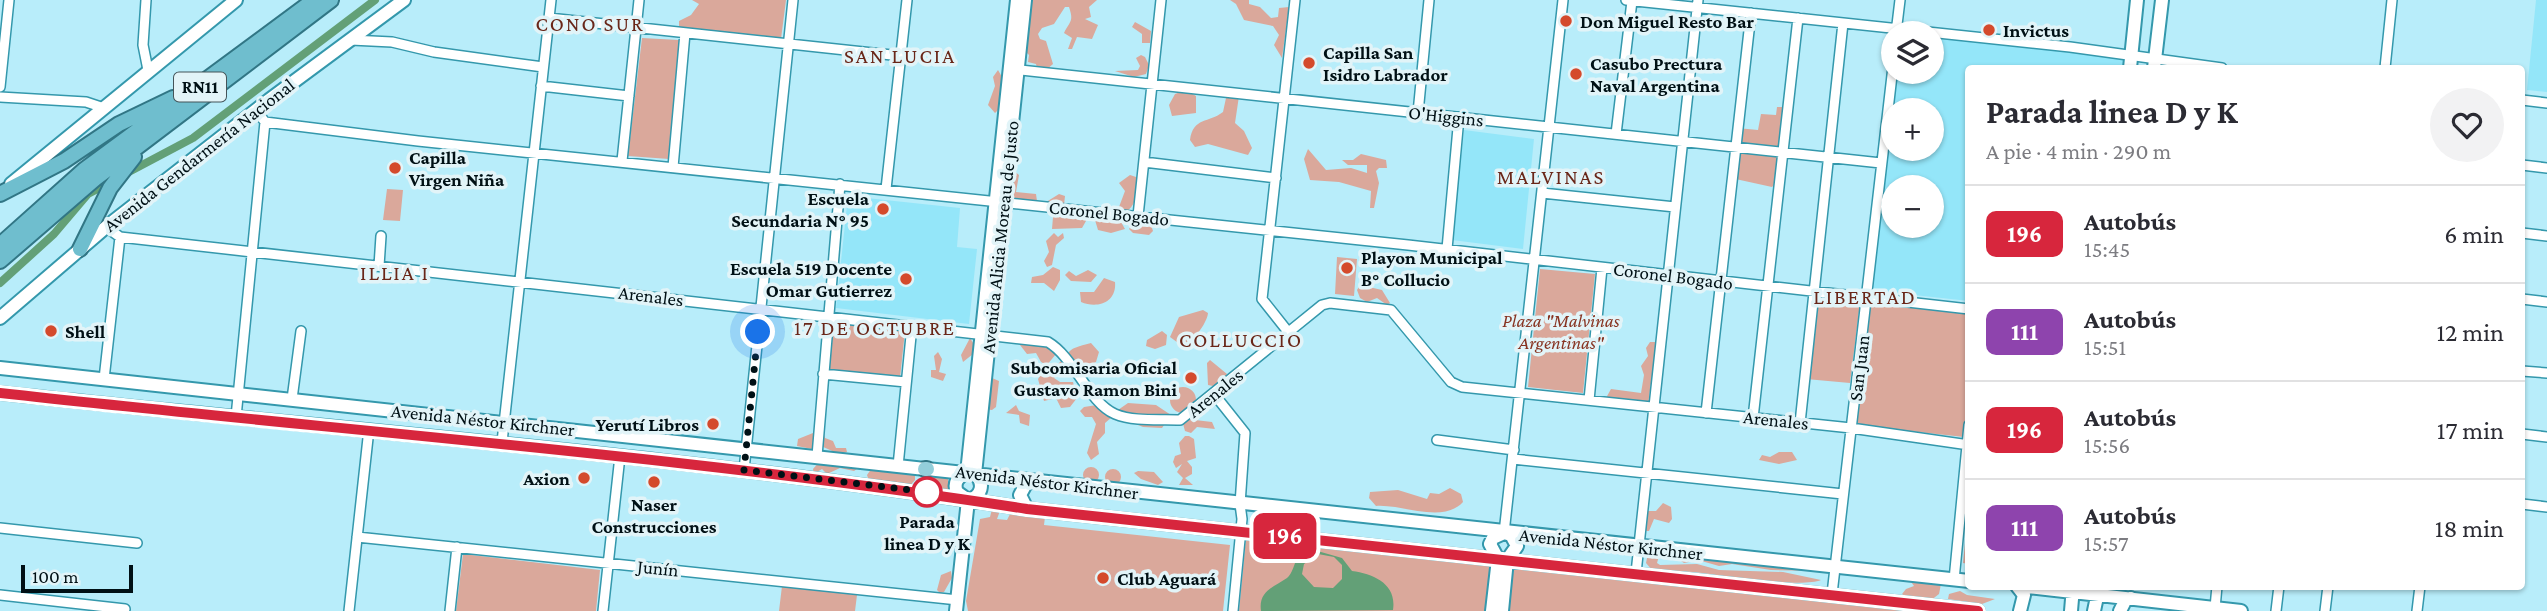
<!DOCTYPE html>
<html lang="es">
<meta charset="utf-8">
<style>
body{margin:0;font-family:"Crimson Pro",serif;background:#f2f2f3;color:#2b2b33;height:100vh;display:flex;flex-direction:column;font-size:26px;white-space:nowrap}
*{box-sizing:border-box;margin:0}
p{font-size:23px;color:#7c7c81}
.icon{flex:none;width:38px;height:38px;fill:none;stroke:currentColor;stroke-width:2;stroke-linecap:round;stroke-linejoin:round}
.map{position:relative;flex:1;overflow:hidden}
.details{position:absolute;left:1965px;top:65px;width:560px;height:525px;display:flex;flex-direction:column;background:#fff;border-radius:7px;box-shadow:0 2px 5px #0004}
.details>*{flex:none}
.badge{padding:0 14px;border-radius:10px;font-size:24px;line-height:46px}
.fabs{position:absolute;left:1881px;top:21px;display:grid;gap:14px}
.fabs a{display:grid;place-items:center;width:63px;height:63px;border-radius:50%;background:#fff;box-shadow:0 2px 5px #0004;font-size:35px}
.scale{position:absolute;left:21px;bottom:18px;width:112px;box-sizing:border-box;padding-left:7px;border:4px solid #001015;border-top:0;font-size:19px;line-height:24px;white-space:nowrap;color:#001015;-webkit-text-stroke:5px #e2f4f8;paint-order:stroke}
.you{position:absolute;width:35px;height:35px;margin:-18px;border:5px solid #fff;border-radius:50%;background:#1a73e8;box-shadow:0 0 0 10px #1a73e833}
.map>.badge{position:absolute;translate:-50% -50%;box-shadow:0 0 0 4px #fff}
.round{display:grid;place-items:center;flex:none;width:74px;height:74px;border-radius:37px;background:#f2f2f3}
.overview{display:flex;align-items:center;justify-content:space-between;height:119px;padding:0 21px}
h1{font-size:33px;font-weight:700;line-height:52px}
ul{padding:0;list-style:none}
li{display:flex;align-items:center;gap:21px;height:98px;padding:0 21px;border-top:2px solid #e1e1e2}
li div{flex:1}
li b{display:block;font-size:26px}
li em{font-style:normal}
li .badge{min-width:77px;font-weight:700;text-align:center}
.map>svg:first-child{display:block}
.built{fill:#94e6f9;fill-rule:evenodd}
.green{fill:#daa89b}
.water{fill:#63a077;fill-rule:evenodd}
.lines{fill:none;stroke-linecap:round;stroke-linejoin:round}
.canal{stroke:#63a077;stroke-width:8}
.minor-casing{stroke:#3498ac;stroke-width:12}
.secondary-casing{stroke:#3498ac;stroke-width:16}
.primary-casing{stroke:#317685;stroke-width:18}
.trunk-casing{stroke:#317685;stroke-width:18}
.minor{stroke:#fff;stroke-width:9}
.secondary{stroke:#fff;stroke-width:12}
.primary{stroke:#93ceda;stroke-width:14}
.trunk{stroke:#6fbece;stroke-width:14}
.line-casing{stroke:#fff;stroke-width:16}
.line{stroke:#d7263d;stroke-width:10}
.walk{stroke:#001015;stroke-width:7;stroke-dasharray:0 12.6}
.poi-dot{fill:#d44a2c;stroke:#e2f4f8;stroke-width:2.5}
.stop-dot{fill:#fff;stroke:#d7263d;stroke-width:3.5}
.labels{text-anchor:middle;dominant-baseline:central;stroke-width:7;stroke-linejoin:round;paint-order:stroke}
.shield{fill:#e2f4f8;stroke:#445459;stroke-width:2}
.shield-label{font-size:18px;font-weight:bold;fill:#001015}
.poi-label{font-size:19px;font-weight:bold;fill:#001015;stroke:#e2f4f8;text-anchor:start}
.street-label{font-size:19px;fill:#001015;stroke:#e2f4f8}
.park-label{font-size:19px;font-style:italic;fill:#873321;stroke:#e2f4f8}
.stop-label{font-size:19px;font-weight:bold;fill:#001015;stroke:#e2f4f8}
.neighbourhood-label{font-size:21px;letter-spacing:2px;fill:#692618;stroke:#e2f4f8}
</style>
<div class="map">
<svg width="2547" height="611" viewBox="0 0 2547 611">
<rect width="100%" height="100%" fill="#b8edfa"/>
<!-- built -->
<path class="built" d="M2536 0H2547V92L2527 90Z
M1932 35 2126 57 2125 68H1969V301L1877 291 1872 286 1894 72H1932ZM1894 110H1932V149H1894ZM1894 187H1932V226H1894Z
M1464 130 1534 139 1523 249 1452 240Z
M848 196 960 208 957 247 977 249 969 324 836 308Z"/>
<!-- green -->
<path class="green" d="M692 0H786L781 39 679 29V21L691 15 699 4Z
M1031 0H1097L1089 7 1091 17 1085 19 1098 25 1092 39 1077 37 1072 49H1068L1072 38 1064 33C1070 21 1074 22 1069 7H1065L1054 24 1042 28 1038 34 1040 39 1046 41 1053 64 1046 70 1037 68 1036 64 1028 62 1029 55 1025 51Z
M1230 0H1249V4L1260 7 1271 18 1278 17 1279 8 1289 7 1282 58 1274 45 1279 35 1273 26 1244 20 1236 4Z
M1135 22 1151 31 1150 43H1142V34L1132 27Z
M642 38 679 40 669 159 628 156Z
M1141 55 1145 57 1149 65 1146 74 1134 77 1115 71 1138 70 1140 66 1136 58Z
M998 70 1002 77 1001 107 995 113 988 105 995 86 993 77Z
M1186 90 1196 96V113L1172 116 1169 105 1175 94Z
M1230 94 1239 96 1235 123 1244 131 1252 148 1248 155 1208 144 1195 147 1190 140C1193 117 1209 123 1223 112L1226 98Z
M1777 107H1783L1779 148 1736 144 1737 128 1758 130 1761 114 1776 115Z
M1308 149 1326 170 1351 168 1367 173V165H1348L1342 160H1353L1361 154 1386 160 1387 168H1379L1376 171 1379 183 1374 208H1370L1371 191 1339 182 1310 180 1304 159Z
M1734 151 1775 154 1778 159 1775 184 1772 187 1731 178Z
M1014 171 1019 175 1016 192 1036 194 1037 201 1031 208 1009 205V172Z
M1130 175 1136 177C1139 190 1137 204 1126 212L1119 207 1125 191 1119 183Z
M387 189 403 190 400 221 383 220Z
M1059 194 1065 196 1064 205 1084 215 1086 221 1082 228 1052 229 1053 217 1043 204Z
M1099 216 1121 222 1125 229 1111 233 1098 230 1095 220Z
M1133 223 1151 225 1153 231 1149 235 1133 233 1129 229Z
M1054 233 1058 237 1063 233 1064 238 1056 245 1052 265 1047 267 1044 261 1049 252 1046 241Z
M1337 257 1357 259 1354 296 1335 294Z
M1053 267 1060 270V280L1054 291 1044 283H1031L1032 277 1043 275Z
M1540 269 1595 274 1583 393 1528 387Z
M1088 270 1097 275 1091 282 1071 281 1065 275 1069 271 1076 276Z
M1104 278 1115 282C1117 303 1097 309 1081 302L1080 292H1094Z
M1360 285 1382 290 1390 303 1387 305 1377 298 1367 302 1360 298 1357 290Z
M1815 297 1860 303 1850 383 1806 379Z
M1868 301 1969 314V398L1964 437 1854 425Z
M1203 310 1208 313C1207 324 1192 343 1181 345L1170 337 1179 317Z
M831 323 905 331 900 378 826 370Z
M1162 331 1167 335 1166 345 1155 349 1146 346 1147 340Z
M970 338 975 346 973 354 963 362 961 355Z
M1650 342H1655L1656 348 1648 404 1606 398 1611 389 1641 393 1644 375 1641 366 1648 356 1646 348Z
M1047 343 1056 354 1047 365 1041 362 1036 353 1027 354 1020 345Z
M1091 343 1099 352 1096 362 1079 370 1066 365 1054 378 1060 382H1073L1077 398 1070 407 1061 408 1056 398 1044 401 1038 379C1044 369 1050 371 1057 365 1074 349 1064 350 1091 343Z
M938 352 942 359 939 372 946 374 943 381 931 377V370H936L934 356Z
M1210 360 1227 374 1218 387 1208 385 1207 363Z
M992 378 999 381 996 407 992 410 984 409 987 381Z
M1170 400a13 13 0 1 1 26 0a13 13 0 1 1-26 0Z
M1128 403 1156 405 1171 415 1162 428 1143 427 1118 417V410Z
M1016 405 1019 411 1030 415 1029 426 1020 423 1019 415 1006 413Z
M1097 405 1112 417 1105 423V433L1097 442 1099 454 1091 460 1087 453 1096 424 1092 417H1085L1080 411 1084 407Z
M1201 410 1202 414 1195 420 1212 422 1215 429 1197 427 1191 433 1185 431 1182 420Z
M823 429 825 438 833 441 836 448H846L847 452 839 454 821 446 812 449 797 446 798 439Z
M1189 436 1194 439 1196 458 1187 461 1192 467V474L1185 478 1193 485H1179L1183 478 1177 472 1182 464 1176 468 1173 462 1175 456 1181 454 1179 443 1185 436Z
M1779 452H1792L1797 460 1779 464 1759 460 1762 455 1770 457Z
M821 460 861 466 854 471 840 468 827 474 822 469 814 474 813 469Z
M874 465 890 466 892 472 915 474V480L907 489 869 481 867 475Z
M1083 475a8 8 0 1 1 16 0a8 8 0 1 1-16 0Z
M1105 477a8 8 0 1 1 16 0a8 8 0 1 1-16 0Z
M1138 471 1154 472 1163 482 1158 485 1141 479 1134 473Z
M933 472 948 473V490H943L937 496 929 491V484L925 482V477Z
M1450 488 1461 494 1463 502C1443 524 1402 504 1376 506L1369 498 1370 492 1398 490 1427 499 1430 493 1439 494Z
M1663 503 1671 507 1672 519 1669 523 1654 519 1649 531H1643L1645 511H1656Z
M1969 504V564L1963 563Z
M1001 508 997 519 1007 520 1012 510 1023 515 1036 512 1045 517 1044 525 1230 545 1223 611H968L966 601 980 519 990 517 992 509Z
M1246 537 1492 564 1488 611H1239Z
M1648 553 1659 556 1657 563 1660 565 1697 564 1719 570 1783 572 1821 580C1802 588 1725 576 1702 573 1685 570 1669 573 1652 570L1646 563Z
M463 554 600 570 596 611H456Z
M1672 555 1822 571 1771 570 1732 564 1719 566 1698 560 1684 563Z
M1514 567 1913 611H1508Z
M951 571 952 578 944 592 940 593 937 590 941 575Z
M1909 579 1941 584 1939 594 1930 601 1910 600 1902 594 1906 589 1914 586Z
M782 586 857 595 855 611H779Z
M1960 591 1967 595 1995 599 1982 604 1948 599 1949 594Z"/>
<!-- water -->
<path class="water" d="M1314 550 1342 558 1352 571C1374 574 1397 584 1393 610L1261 611C1258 591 1274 587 1287 578 1292 574 1295 563 1297 557ZM1318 554 1334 557 1342 565V579L1333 588 1314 587 1302 574 1304 564Z"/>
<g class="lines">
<!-- canal -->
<path class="canal" d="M125 174 193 138 375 0
M0 283 54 234 88 194 109 183"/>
<defs>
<path id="minor" d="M146 0 143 45 148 70
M1626 0 2070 47 2222 68
M549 18 901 56
M1896 33 1900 0
M351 40 392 42 434 52 543 67
M2385 68 2392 0
M1012 69 1881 163
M541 86 629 96
M0 87 9 0
M0 97 86 102 101 107
M2522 100 2547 103
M256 110 265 122 418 141 1408 245 1969 309
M1418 113 1429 0
M1616 134 1632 1
M622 161 639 0
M1144 162 1276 178
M2522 165 2547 168
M673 167 685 33
M886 189 907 0
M1542 193 1675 207
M1138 216 1161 0
M106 227 120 237 1048 342C1075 358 1088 402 1115 414 1134 422 1160 419 1180 420L1322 305 1330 303 1391 310 1451 382 1462 387 1851 428 1969 445
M2522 233 2547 236
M1447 249 1459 117
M379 266 381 236
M2522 299 2547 302
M1289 333 1262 299 1295 0
M2522 371 2547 373
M823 374 906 382
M104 379 120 237
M1214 394 1245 433 1240 504 1242 519 1233 611
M292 399 301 331
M1589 400 1602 268
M1706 413 1751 13
M236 417 265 122
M1753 418 1798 18
M1800 423 1843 23
M2522 434 2547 437
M1437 440 1514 450
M502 442 551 0
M817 456 840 184
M1513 459 1843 494
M898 466 912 326
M744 470 793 0
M2522 504 2547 507
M0 528 137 543
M1504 533 1563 0
M357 537 958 600
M1636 573 1698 0
M1954 580 1969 425
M1832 594 1894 58
M0 595 125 609
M2215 608 2217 586
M349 611 369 429
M450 611 457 547
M603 611 620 456
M2276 611 2279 586
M2325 611 2328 586
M2417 611 2420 586"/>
<path id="secondary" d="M1017 0 967 473C958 476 953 483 957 492L968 500C982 497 985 483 975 474L1025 0
M2130 68 2137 0
M2154 68 2162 0
M11 184 236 0
M0 318 106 227 269 100 404 0
M0 368 925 469
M0 393C343 430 687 456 1027 509L1978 611
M927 469 1969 581
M1027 509 1020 495 1026 484 1032 481
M2017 586 2024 595 2020 611
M2018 586 2241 611
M956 611 968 500
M1492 611 1498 559 1490 544 1493 538 1504 533 1511 535 1517 546 1507 560
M1502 611 1507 560
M2071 611 2073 587
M2094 611 2099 587
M2120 611 2125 601 2131 598"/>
<path id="primary" d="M925 469H927"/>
<path id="trunk" d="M0 194 64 161 119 124 173 98
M0 245 84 170 314 0
M80 249 110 188 134 157
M0 261 95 179 331 0"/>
</defs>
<!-- minor casing -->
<use href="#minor" class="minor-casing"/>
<!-- secondary casing -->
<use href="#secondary" class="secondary-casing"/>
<!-- primary casing -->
<use href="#primary" class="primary-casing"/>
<!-- trunk casing -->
<use href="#trunk" class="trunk-casing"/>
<!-- minor -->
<use href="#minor" class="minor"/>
<!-- secondary -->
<use href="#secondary" class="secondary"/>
<!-- primary -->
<use href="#primary" class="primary"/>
<!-- trunk -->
<use href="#trunk" class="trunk"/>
</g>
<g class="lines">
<defs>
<path id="line" d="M0 393C343 431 686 456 1027 509L1978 611"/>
</defs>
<!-- line casing -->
<use href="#line" class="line-casing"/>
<!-- line -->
<use href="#line" class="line"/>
<!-- walk -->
<path class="walk" d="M758 332 744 470 927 492"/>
</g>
<!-- markers -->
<g class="poi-dot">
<circle cx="1566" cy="21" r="7"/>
<circle cx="1989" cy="30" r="7"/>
<circle cx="1309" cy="63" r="7"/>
<circle cx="1576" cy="74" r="7"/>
<circle cx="395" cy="168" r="7"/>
<circle cx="883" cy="209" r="7"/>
<circle cx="1347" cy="268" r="7"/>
<circle cx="906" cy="279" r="7"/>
<circle cx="51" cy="331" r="7"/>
<circle cx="1191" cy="378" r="7"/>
<circle cx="713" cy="424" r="7"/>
<circle cx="584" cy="478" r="7"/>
<circle cx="654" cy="482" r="7"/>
<circle cx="1103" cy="578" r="7"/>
</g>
<circle class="stop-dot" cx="927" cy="492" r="14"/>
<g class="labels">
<!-- shield labels -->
<rect class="shield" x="174" y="72.5" width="52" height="29" rx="5"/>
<g class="shield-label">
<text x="200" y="87">RN11</text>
</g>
<!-- poi labels -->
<g class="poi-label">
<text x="1580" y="21">Don Miguel Resto Bar</text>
<text x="2003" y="30">Invictus</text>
<text x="1323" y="52">Capilla San<tspan x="1323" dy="22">Isidro Labrador</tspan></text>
<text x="1590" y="63">Casubo Prectura<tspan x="1590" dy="22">Naval Argentina</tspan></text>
<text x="409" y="157">Capilla<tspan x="409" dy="22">Virgen Niña</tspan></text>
<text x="869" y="198" text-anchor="end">Escuela<tspan x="869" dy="22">Secundaria N° 95</tspan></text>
<text x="1361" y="257">Playon Municipal<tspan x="1361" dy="22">B° Collucio</tspan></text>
<text x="892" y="268" text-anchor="end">Escuela 519 Docente<tspan x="892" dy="22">Omar Gutierrez</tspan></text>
<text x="65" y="331">Shell</text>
<text x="1177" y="367" text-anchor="end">Subcomisaria Oficial<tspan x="1177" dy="22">Gustavo Ramon Bini</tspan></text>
<text x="699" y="424" text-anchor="end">Yerutí Libros</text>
<text x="570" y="478" text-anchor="end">Axion</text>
<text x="654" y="504" text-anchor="middle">Naser<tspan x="654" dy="22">Construcciones</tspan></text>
<text x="1117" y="578">Club Aguará</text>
</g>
<!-- street labels -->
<g class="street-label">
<text transform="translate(1446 116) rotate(6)">O'Higgins</text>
<text transform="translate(199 155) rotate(-38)">Avenida Gendarmería Nacional</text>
<text transform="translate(1109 213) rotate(6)">Coronel Bogado</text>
<text transform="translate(1000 237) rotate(-84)">Avenida Alicia Moreau de Justo</text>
<text transform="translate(1673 276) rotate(7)">Coronel Bogado</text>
<text transform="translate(651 296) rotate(7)">Arenales</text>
<text transform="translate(1859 368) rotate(-83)">San Juan</text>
<text transform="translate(1215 393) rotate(-39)">Arenales</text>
<text transform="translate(483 420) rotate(6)">Avenida Néstor Kirchner</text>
<text transform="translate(1776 420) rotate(6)">Arenales</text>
<text transform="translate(1047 482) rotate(7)">Avenida Néstor Kirchner</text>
<text transform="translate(1611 544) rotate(6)">Avenida Néstor Kirchner</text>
<text transform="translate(658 568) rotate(6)">Junín</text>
</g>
<!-- park labels -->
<g class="park-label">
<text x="1561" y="320">Plaza "Malvinas<tspan x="1561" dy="22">Argentinas"</tspan></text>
</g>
<!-- stop labels -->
<g class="stop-label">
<text x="927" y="521">Parada<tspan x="927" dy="22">linea D y K</tspan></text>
</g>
<!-- neighbourhood labels -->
<g class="neighbourhood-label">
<text x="590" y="24">CONO SUR</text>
<text x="900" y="56">SAN LUCIA</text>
<text x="1551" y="177">MALVINAS</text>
<text x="395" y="273">ILLIA I</text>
<text x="1865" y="297">LIBERTAD</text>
<text x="875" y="328">17 DE OCTUBRE</text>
<text x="1241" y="340">COLLUCCIO</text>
</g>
</g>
</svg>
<div class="fabs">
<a><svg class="icon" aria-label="layers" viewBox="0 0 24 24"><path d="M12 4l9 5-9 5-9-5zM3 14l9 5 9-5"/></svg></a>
<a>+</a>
<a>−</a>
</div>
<div class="scale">100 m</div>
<div class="you" style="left:758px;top:332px"></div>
<b class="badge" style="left:1285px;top:536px;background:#d7263d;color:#fff">196</b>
<section class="details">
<div class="overview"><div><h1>Parada linea D y K</h1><p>A pie · 4 min · 290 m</p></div><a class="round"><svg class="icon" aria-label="heart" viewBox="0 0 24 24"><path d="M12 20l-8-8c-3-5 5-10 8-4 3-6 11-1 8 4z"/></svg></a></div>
<ul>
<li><span class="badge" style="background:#d7263d;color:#fff">196</span><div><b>Autobús</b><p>15:45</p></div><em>6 min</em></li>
<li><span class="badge" style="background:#8e44ad;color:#fff">111</span><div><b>Autobús</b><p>15:51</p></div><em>12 min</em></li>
<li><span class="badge" style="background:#d7263d;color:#fff">196</span><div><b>Autobús</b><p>15:56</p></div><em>17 min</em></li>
<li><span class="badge" style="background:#8e44ad;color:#fff">111</span><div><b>Autobús</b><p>15:57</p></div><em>18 min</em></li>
</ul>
</section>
</div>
